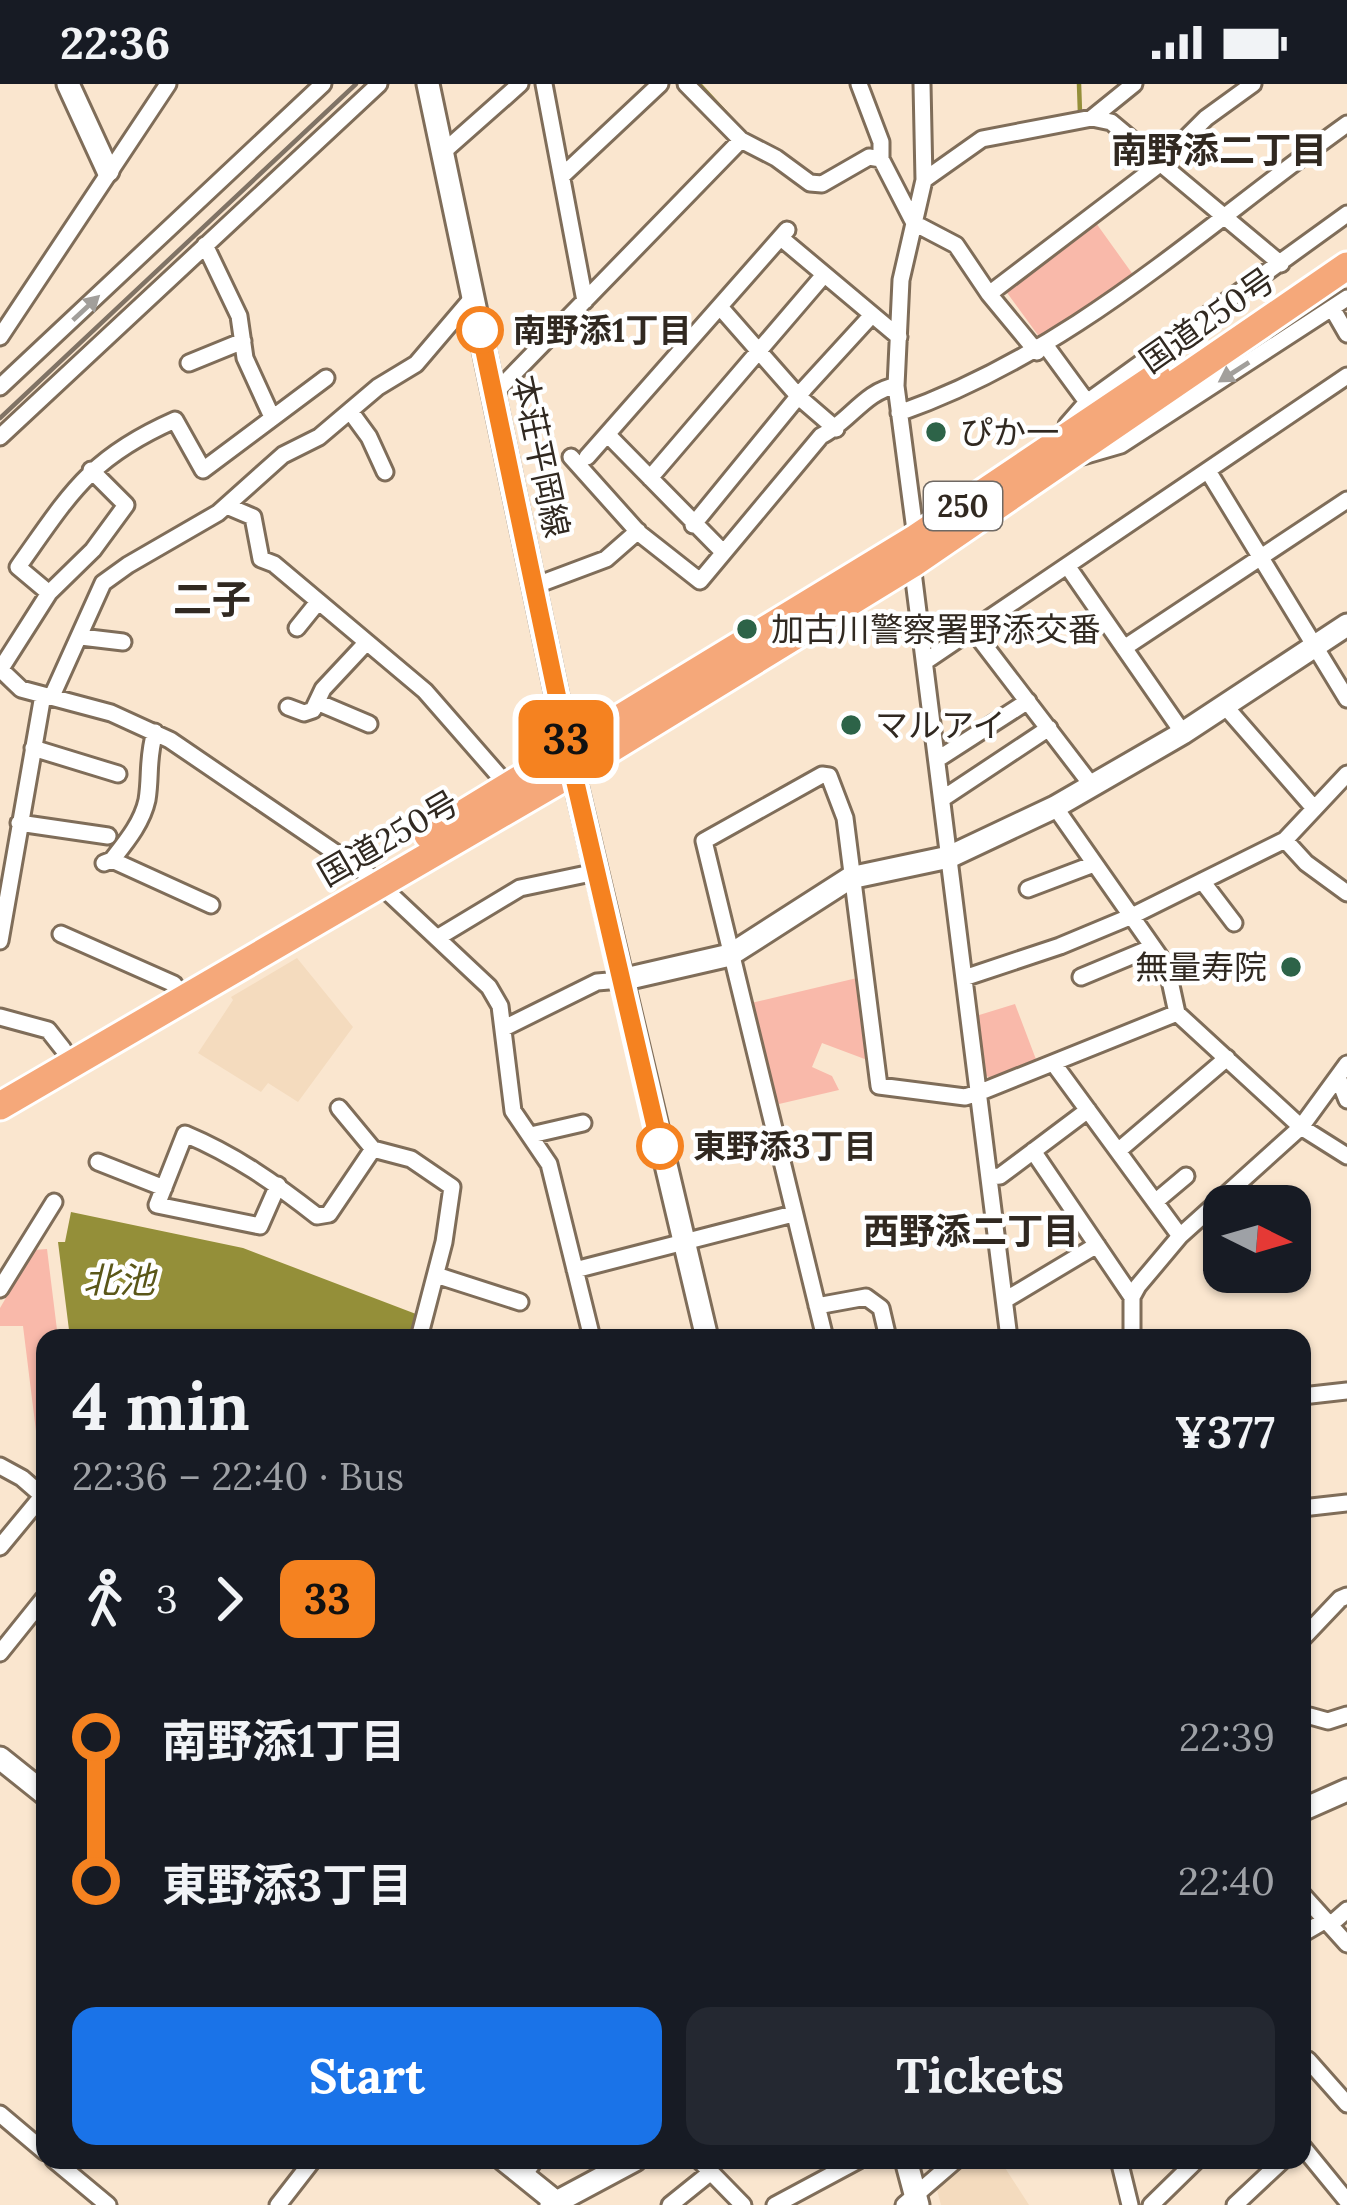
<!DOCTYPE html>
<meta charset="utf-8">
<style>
body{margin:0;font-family:Lora,"Noto Sans JP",serif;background:#242831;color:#f1f3f6;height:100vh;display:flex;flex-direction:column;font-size:45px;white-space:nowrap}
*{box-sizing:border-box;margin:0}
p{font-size:39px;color:#9ea1a6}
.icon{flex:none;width:66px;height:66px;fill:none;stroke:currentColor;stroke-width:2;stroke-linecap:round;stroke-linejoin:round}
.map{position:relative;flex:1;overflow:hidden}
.panel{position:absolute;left:36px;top:1245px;width:1275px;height:840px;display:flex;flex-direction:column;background:#171b24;border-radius:24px;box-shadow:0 3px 9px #0004}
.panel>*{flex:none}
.badge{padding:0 24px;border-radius:18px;font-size:42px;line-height:78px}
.needle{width:78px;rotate:95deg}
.fabs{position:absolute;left:1203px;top:1101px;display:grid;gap:24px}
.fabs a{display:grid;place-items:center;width:108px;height:108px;border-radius:24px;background:#171b24;box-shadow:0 3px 9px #0004;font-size:60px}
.map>.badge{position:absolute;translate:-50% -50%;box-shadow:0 0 0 6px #fff}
.legs{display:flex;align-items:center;gap:18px;height:132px;padding:0 36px;font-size:39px}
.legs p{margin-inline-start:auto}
.summary{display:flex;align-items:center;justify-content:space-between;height:204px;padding:0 36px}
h1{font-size:66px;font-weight:700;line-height:90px}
.cta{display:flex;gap:24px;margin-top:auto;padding:24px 36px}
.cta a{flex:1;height:138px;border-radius:24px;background:#1a73e8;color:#fff;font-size:48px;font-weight:700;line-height:138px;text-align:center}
.cta a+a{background:#242831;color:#f1f3f6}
ul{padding:0 36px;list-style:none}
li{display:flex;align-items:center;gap:42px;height:144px;font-size:45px}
li i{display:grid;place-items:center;width:18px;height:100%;margin:0 15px;background:currentColor}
li i::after{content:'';width:30px;height:30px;margin:-15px;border:9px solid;border-radius:50%;background:#171b24}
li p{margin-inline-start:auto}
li:first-child i{background:linear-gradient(#0000 50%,currentColor 0)}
li:last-child i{background:linear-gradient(currentColor 50%,#0000 0)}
.status{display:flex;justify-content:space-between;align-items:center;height:84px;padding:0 60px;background:#171b24;direction:ltr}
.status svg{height:33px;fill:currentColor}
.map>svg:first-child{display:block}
.built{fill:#f4dbbe}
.green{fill:#f9b9aa}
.water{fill:#948f39}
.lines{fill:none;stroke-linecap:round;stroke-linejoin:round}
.stream{stroke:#948f39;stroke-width:4.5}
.street-casing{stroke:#7f6d59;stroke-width:21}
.secondary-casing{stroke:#7f6d59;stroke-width:27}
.highway-casing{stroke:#fff;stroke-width:33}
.street{stroke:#fff;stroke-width:15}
.secondary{stroke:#fff;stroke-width:21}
.highway{stroke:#f5a87a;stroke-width:27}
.rail{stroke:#807365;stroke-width:4.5}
.oneway{fill:#a29f9b}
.line-1-casing{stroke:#fff;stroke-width:27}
.line-1{stroke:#f58220;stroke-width:18}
.stop-1-dot{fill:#fff;stroke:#f58220;stroke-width:6}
.poi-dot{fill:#2d6348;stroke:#fff;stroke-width:4.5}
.labels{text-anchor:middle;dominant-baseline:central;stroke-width:9;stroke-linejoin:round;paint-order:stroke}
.shield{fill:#fff;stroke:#6f6964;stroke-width:3}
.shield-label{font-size:30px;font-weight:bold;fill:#312921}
.street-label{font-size:33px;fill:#312921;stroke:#fff}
.stop-label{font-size:33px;font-weight:bold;fill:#312921;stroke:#fff;text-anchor:start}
.poi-label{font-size:33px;fill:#312921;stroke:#fff;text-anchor:start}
.neighbourhood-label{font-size:36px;font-weight:bold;fill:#312921;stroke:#fff}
.water-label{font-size:36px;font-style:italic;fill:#5b5718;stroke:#fff}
.quarter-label{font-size:39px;font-weight:bold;fill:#312921;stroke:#fff}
</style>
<div class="status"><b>22:36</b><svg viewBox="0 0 49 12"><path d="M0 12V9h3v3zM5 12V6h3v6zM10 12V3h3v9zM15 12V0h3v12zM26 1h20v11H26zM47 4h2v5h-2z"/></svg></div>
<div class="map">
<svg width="1347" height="2121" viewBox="0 0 1347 2121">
<rect width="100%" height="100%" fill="#fae6cf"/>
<!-- built -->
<path class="built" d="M297 874 353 943 298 1018 268 999 261 1008 198 969 233 916 231 913Z
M965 2076H1000L1029 2121H941L937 2106Z"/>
<!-- green -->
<path class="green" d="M1096 139 1134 192 1043 258 1005 206Z
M857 894 870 977 822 959 812 983 832 992 839 1006 779 1020 772 1006 751 919Z
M1015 920 1037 978 995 996 984 991 976 932Z
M47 1165 58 1254H45V1353L36 1347 23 1242H0V1224L34 1166Z"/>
<!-- water -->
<path class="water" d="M71 1128 243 1164 416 1230 409 1254H70L58 1158H65Z"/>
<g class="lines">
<!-- stream -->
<path class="stream" d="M699 0 734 38
M1079 0 1080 29"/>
<defs>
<path id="street" d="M544 0 585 217
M686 0 741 56 776 74 810 99 822 100 869 73 881 75 914 139 956 161 989 210
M859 0 881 58V75
M1092 34 1134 0
M442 69 520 0
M562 92 660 0
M924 96 982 55 1092 34 1111 38 1281 180
M781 154 899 253
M205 161 239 232 245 274 272 333
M720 223 800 314 836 345
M1332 224 1347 250
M0 253 168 0
M1046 262 1087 318
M1037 268 989 210 1161 79 1206 34 1253 0
M189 279 243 257
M0 303 323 0
M494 310 741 56
M350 327 369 353 385 388
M899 329C1073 268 1200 145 1347 40
M1067 341 1087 318 1347 130
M609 352 723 468
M0 353 379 0
M1083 372 1121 361 1347 214
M571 373 639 449 700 497 821 352C848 339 866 306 896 302
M587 373 787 146
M1208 387 1347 615
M650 394 823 192
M227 422 253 433 261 475 274 480 425 607 508 702
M693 441 805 304 871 232
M916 454 896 302 901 196 924 96 922 0
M912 480 1009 1254
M1068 483 1183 649
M534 502 606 475 638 447
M49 509 18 483C70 410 89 374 175 336L203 386 326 294
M297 544 318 518
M972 545 1093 703
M81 553 123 558
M1124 564 1347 416
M926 577 1347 292
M0 585 21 605 111 629 170 656 374 795 489 903 500 922 513 1027 549 1080 592 1254
M0 586 49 509 93 466 126 421 91 386
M52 612 103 499 128 481 218 429 283 371 319 353 378 303 416 280 473 213
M317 618 369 640
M1224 621 1313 723
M288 623 304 629 313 626 323 605 366 559
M33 664 118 690
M938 675 1028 617
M942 715 1049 644
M1055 723 1167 883 1177 929 1301 1043 1347 1072
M19 739 108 752
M1285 756 1306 779 1347 809
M112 776 211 821
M104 779 112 776C126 758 142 739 147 716 151 692 147 675 155 648
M1202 797 1234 839
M1028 805 1094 780
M61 850 174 900
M437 854 520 804 596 788
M0 857 43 611
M1081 893 1153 863
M964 894 1060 862 1132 832 1285 756 1347 690
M0 933 48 946 63 965
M504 944 597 898 621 896
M1054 980 1180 1152
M1338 993 1347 1016
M339 1024 373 1065 411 1075 452 1103 444 1158 419 1254
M531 1051 583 1039
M1033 1067 1132 1213
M1118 1067 1227 974
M98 1078 164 1104
M989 1093 1000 1092 1088 1026
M278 1101 260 1142 157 1121 185 1050C235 1071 275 1099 317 1132L329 1130 373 1065
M1155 1118 1186 1092
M575 1186 793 1130
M436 1191 520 1218
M0 1205 54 1118
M1005 1216 1097 1161
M817 1222 866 1213 881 1224 888 1254
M825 1254 704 757 822 691 829 692 845 734 879 1002 965 1013 978 1009 1177 929
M1132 1254V1213L1138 1202 1180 1152 1301 1043 1347 980
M1302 1312 1347 1307
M0 1382 22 1394 45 1414
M1302 1424 1347 1419
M0 1463 43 1411
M1302 1555 1340 1515 1347 1512
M0 1569 45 1513
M1302 1634 1310 1632 1328 1637 1347 1631
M1302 1810 1347 1860
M1330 1841 1347 1826
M1302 1850 1326 1836
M1302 1981 1308 1976 1347 2020
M0 2030 45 2068
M1302 2062 1347 2117
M54 2076 108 2121
M699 2076 743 2121
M1119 2076 1130 2121
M523 2092 535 2076
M278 2121 313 2076
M670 2121 711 2088
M775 2121 859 2076
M904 2121 956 2076
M1151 2121 1197 2076
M1235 2121 1283 2076"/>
<path id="secondary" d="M68 0 108 87
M428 0 573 688 707 1254
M621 896 730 871 850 794 949 773 1055 723 1183 649 1347 541
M0 1674 45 1710
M1302 1726 1347 1706
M504 2076 556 2118
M906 2076 918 2121
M551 2121 635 2076"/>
<path id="highway" d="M428 751 916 454 1157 292
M0 1022 573 688 912 480 1347 182"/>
</defs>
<!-- street casing -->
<use href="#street" class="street-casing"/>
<!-- secondary casing -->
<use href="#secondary" class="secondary-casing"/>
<!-- highway casing -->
<use href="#highway" class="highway-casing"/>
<!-- street -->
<use href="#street" class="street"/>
<!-- secondary -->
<use href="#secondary" class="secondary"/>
<!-- highway -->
<use href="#highway" class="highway"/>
<!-- rail -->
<path class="rail" d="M0 334 356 0"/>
</g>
<!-- one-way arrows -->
<defs><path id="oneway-solid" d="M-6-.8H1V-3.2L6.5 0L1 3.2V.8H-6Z" transform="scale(3)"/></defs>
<g class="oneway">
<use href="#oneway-solid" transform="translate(86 224) rotate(-43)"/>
<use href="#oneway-solid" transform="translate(1234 288) rotate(147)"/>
</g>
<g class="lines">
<defs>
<path id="line-1" d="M480 246 573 688 660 1062"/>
</defs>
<!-- line-1 casing -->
<use href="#line-1" class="line-1-casing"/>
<!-- line-1 -->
<use href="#line-1" class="line-1"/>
</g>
<!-- markers -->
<g class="stop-1-dot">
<circle cx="480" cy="246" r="21"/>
<circle cx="660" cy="1062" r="21"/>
</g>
<g class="poi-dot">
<circle cx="936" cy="348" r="12"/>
<circle cx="747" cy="545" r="12"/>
<circle cx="851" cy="641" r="12"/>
<circle cx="1291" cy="883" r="12"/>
</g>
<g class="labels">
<!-- shield labels -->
<rect class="shield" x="924" y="398" width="78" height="48" rx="9"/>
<g class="shield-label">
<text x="963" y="422">250</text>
</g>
<!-- street labels -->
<g class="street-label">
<text transform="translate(1207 236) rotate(-35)">国道250号</text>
<text transform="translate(541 372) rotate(78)">本荘平岡線</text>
<text transform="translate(388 754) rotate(-30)">国道250号</text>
</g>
<!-- stop labels -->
<g class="stop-label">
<text x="513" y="246">南野添1丁目</text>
<text x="693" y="1062">東野添3丁目</text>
</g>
<!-- poi labels -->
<g class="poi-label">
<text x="960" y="348">ぴか一</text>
<text x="771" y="545">加古川警察署野添交番</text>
<text x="875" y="641">マルアイ</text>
<text x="1267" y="883" text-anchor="end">無量寿院</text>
</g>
<!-- neighbourhood labels -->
<g class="neighbourhood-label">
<text x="1219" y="66">南野添二丁目</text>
<text x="971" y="1147">西野添二丁目</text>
</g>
<!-- water labels -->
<g class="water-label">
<text x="119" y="1196">北池</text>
</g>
<!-- quarter labels -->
<g class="quarter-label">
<text x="212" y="515">二子</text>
</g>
</g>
</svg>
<div class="fabs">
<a><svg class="needle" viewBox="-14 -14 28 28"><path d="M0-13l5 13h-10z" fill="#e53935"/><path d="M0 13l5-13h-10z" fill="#9ea1a6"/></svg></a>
</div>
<b class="badge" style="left:566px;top:655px;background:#f58220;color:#111">33</b>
<section class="panel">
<div class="summary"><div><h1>4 min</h1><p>22:36 – 22:40 · Bus</p></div><b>¥377</b></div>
<div class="legs"><svg class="icon" aria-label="walk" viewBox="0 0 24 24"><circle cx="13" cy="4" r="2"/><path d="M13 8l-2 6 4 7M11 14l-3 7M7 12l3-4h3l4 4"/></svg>3<svg class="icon" aria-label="forward" viewBox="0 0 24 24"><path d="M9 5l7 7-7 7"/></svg><b class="badge" style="background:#f58220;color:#111">33</b></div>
<ul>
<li><i style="color:#f58220"></i><b>南野添1丁目</b><p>22:39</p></li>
<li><i style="color:#f58220"></i><b>東野添3丁目</b><p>22:40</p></li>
</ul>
<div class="cta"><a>Start</a><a>Tickets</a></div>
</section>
</div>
